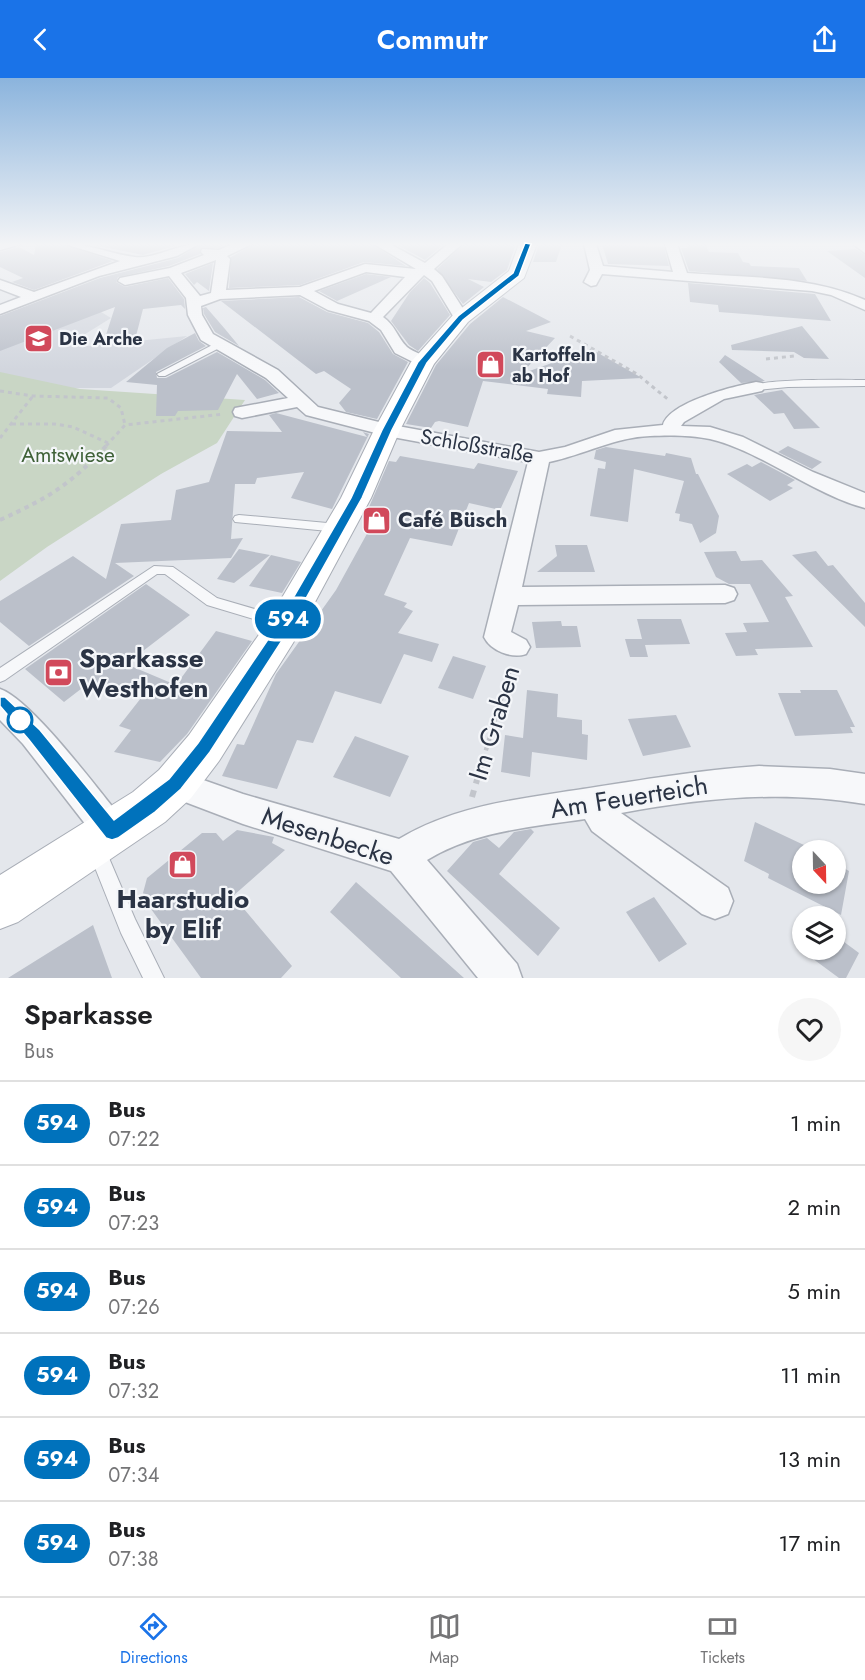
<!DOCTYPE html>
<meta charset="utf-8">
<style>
body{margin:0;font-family:Jost,sans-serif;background:#f6f6f6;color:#202124;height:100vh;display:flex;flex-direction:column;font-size:22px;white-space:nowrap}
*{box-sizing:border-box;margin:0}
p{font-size:20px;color:#757577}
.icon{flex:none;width:33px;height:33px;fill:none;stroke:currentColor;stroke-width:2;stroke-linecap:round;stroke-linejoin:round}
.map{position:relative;height:900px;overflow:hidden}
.drawer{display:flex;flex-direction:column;background:#fff;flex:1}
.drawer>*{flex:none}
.badge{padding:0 12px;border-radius:20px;font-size:21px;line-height:39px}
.needle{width:39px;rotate:158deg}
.tools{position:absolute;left:792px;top:762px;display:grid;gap:12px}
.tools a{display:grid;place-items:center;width:54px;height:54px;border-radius:50%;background:#fff;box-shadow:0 2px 4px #0004;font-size:30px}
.map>.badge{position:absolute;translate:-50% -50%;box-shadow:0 0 0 3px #fff}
.round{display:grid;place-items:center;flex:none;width:63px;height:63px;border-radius:32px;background:#f6f6f6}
.summary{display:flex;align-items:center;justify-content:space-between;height:102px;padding:0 24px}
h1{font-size:28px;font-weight:600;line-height:45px}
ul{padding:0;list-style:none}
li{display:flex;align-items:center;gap:18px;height:84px;padding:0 24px;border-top:2px solid #e0e0e0}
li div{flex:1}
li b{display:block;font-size:22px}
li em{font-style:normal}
li .badge{min-width:66px;font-weight:700;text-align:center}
header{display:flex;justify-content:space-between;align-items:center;height:78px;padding:0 24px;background:#1a73e8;color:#fff;font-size:27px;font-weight:600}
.menu{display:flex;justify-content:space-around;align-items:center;height:84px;border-top:2px solid #e0e0e0;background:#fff;font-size:16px;color:#757577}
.menu a{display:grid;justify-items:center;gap:3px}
.menu .selected{color:#1a73e8}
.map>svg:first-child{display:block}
.built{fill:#d2d6de}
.green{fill:#c9d6c5}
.building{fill:#bbc0ca}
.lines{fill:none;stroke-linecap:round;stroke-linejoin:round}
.lane-casing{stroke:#a9aeb7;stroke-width:2}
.street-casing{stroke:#a9aeb7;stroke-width:3}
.secondary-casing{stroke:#a9aeb7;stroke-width:2}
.path-far3{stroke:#c2c5cb;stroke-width:3;stroke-dasharray:4 4;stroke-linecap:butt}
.path-far2{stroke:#c2c5cb;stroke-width:4;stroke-dasharray:4.5 4.5;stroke-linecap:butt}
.path-far1{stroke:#c2c5cb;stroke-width:4.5;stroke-dasharray:5 5;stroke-linecap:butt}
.path{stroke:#c2c5cb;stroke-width:6;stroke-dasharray:7 7;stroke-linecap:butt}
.lane{fill:#f7f8fa;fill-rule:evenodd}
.street{fill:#f7f8fa;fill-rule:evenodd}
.secondary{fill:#fff;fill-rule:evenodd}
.line{fill:#0072bc;stroke:#fff;stroke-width:1.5}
.stop-dot{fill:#fff;stroke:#0072bc;stroke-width:3}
.labels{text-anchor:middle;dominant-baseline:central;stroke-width:4.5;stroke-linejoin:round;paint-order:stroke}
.far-poi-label{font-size:18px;font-weight:bold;fill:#2b3445;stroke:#f4f6f9;text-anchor:start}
.street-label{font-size:21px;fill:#2b3445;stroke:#f4f6f9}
.park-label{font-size:21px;fill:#3f6138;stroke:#f4f6f9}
.poi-label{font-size:21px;font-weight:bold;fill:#2b3445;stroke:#f4f6f9;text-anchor:start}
.near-poi-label{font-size:26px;font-weight:bold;fill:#2b3445;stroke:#f4f6f9;text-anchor:start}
.near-street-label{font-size:26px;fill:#2b3445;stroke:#f4f6f9}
</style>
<header><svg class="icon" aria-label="back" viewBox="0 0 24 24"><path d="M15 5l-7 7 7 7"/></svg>Commutr<svg class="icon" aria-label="share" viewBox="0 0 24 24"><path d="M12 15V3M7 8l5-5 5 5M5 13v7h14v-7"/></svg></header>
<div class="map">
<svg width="865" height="900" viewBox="0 0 865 900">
<rect width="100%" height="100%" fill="#e4e7ec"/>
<!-- built -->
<path class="built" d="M68 214 111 240 74 263 87 268 187 258 111 310H40L0 302V239Z"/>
<!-- green -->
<path class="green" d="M0 294 80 311 245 322 217 365 161 396 47 469 0 503Z"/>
<!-- building -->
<path class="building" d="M36 166H63L113 183 34 212 12 204 23 200 0 189V174L19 169 34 177Z
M89 166H181L143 177Z
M201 166H226L219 170 201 169 200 176 169 188 118 199 116 204 125 209 168 200 184 221 185 231 181 227 143 231 136 258 105 260 115 229 0 273V238L100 200 178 180Z
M254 166H372L406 188 364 184 300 207 229 210 231 179Z
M396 166H444L425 182Z
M464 166H516L507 192 491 204 468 201 484 209 463 226 437 191Z
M539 166H562L556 184H533Z
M602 166 664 169 669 188 608 186Z
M686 166H705L709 174 738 175 743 184 749 185 751 188 799 190 807 203 689 193 681 170H688Z
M856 171 865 177V200L827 173Z
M213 185 209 213 197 204 194 207 185 196Z
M366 196 391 199 337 223 319 213Z
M424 200 430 205 450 237 418 273 409 267 391 243 410 214Z
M688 205 815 216 831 243 719 234 718 227 690 224Z
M299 219 327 234 368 245 379 254 393 276 408 284 377 341 346 334 339 325 351 311 324 293 316 296 221 223Z
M503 219 551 244 526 253 555 260 521 296 591 271 642 300 582 303 581 319 547 316 548 311 483 303 468 349 439 343 435 344 431 350 406 346 436 287 470 246Z
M206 229 225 251 239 268 215 254 204 236 203 230Z
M802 248 829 281 804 280 794 274 732 272 731 267Z
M195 255 199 263 206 268 156 294 157 300H166L217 274 265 302 279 315 257 321 237 296 218 332 178 333 175 338H156L157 307 126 304 167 270Z
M725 277 765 303 741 305 719 284Z
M782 312 820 350 794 351 784 335 774 336 754 317Z
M276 335 367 359 363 354 369 356 332 431 291 420 304 394 257 400 255 406H235L231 461 243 460 231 480 115 485 134 498 29 568 0 544V523L73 478 106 501 121 446 171 442 176 412 209 404 227 353 282 354 269 337Z
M788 368 822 384 812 391 778 374Z
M606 369 665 378 666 375 691 380 696 396H698L719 438 716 455 700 465 692 446 679 443 680 436 675 435 684 403 634 391 628 444 590 438 598 390 605 391 606 384 594 381 596 372Z
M400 378 474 391 478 385 518 393 500 432 469 425 452 468 410 460 384 517 407 525 404 529 413 533 398 555 439 566 432 584 404 576 381 626 335 613 313 665 297 662 277 711 222 698 237 666 244 667 276 596 336 512 369 452 364 451 375 430 369 429 389 383 396 384Z
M761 384 795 402 787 407 793 410 770 423 727 396 747 386 752 389Z
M555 467H587L595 494H537L557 478Z
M239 471 270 477 234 505 217 501Z
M736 473 741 483 762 482 793 518 785 519 813 569 755 571 758 577 736 578 725 555 747 554 743 545 769 544 750 506H729L716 499 704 474Z
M816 473 828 488 833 487 865 525V549L792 477Z
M271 477 301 484 282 515 249 508Z
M146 506 190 537 126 586 176 607 216 553 252 563 187 656 160 684 114 674 131 652 119 648 141 620 90 604 64 624 25 591Z
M637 541H681L690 566 645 567 648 579H630L625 561H642Z
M561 543 562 548H577L581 569 536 570 532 544Z
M453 578 486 588 473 621 438 610Z
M527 612 558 616 557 639 582 642V656L588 657 587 682 532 674 530 699 501 694 505 657 523 660Z
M800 612H837L855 649H850L853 655 795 658 778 615H801Z
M676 637 691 669 643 678 628 641Z
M355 658 409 678 390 719 333 699Z
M755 744 804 767 803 771 806 772H802V806H836V786L849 793 841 837 768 800 769 796 744 783Z
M531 751 534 754 499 796 560 850 538 878 447 793 473 764 487 760 499 770 514 754Z
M237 752 274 759 272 765 285 772 233 818 292 888 281 900H201L151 831 153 830 143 815 147 800 202 755H216L223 763Z
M356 804 397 840 464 900H401L330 834Z
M654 819 687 866 659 884 626 834Z
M93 847 112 900H8Z
M836 858 859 875 846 900H839L801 872H836Z"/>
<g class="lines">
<defs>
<path id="lane" d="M220 263 223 264V268L165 298H159L157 296Z
M865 302V308L788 309 756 312 751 309C764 300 844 302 865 302Z
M239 437 338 446 344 450 338 454 235 444 233 441 235 438Z
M154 488 173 489 217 520 289 541 291 545 289 549 284 550 207 527 165 496H157L5 602 0 604V590Z
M97 763 103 766 135 841 164 900H143L121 855 88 772 91 766Z"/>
<path id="street" d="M0 166H21L0 172Z
M65 166C91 166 110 176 135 179 156 181 177 166 199 166L177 178 99 198 0 236V227L21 219 0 211V202L34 214 120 183Z
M233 166H252L227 178 230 181 226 212 300 209 365 186 416 191 374 166H390L425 185 448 166H462L434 191 442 198 469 240 466 243H456L432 203 424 197 383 239C395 247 397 259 407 269 414 275 425 276 431 284L423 289 395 275 381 252 369 243 328 232 300 217 220 221 201 228 202 237 213 256 278 292 318 329 387 346 539 374 565 369 615 352 663 347C669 324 735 308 756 304L762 305 765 309 762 313 724 321 684 344 681 348 710 349 743 359 813 394 865 415V430C812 416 761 373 710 361 692 357 668 357 650 358 616 359 583 377 549 384L522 509 725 507 734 510 737 516 734 522 725 525 518 527 511 554 526 562 530 569 526 576C512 581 491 573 484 559L528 384 387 358 306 337 297 329 242 340 235 338 233 334 235 330 288 320 266 300 201 262 188 237 186 220 169 198 125 207 118 203 120 200 170 190 204 177 201 174 202 171 219 172ZM216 182 211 215 200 218 181 195ZM366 194 405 199 371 235 338 226 314 213Z
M584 166H596L603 188 673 194 665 166H677L687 195C746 200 810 197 865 222V232L831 217 812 213 602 196 596 207 591 208 584 204 590 192Z
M853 166H865V175Z
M0 611C32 622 99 713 124 743L129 754 124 765 112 770 100 765 23 666 0 642Z
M759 688 830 691 865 696V726C782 712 703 720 621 735L728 810 733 823 728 836 715 841 702 836 592 753 585 741C531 749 474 753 427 782L517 886 522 900H478L391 793 243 746 164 716 159 706 164 696 175 692 243 716 399 761C456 727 519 721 583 711 641 702 700 692 759 688Z"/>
<path id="secondary" d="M519 166H537L524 200 468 244 434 286 400 352 371 420 293 565 219 683 191 720 165 744 18 844 0 851V797L133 714 159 692 189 657 267 545 341 420 374 352 411 284 454 236 509 193Z"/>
</defs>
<!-- lane casing -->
<use href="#lane" class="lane-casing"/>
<!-- street casing -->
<use href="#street" class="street-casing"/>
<!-- secondary casing -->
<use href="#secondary" class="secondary-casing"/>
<!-- path-far3 -->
<path class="path-far3" d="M570 258 637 296 670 323
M766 281 794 278
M0 313 33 318 108 320 121 330 125 347
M12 346H55L73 349 108 365
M0 360 33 318
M106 368 125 347 224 336"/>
<!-- path-far2 -->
<path class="path-far2" d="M0 442C50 419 70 407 107 367"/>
<!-- path-far1 -->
<path class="path-far1" d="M483 682 511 588"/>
<!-- path -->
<path class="path" d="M472 719 483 681"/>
<!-- lane -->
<use href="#lane" class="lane"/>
<!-- street -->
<use href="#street" class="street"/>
<!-- secondary -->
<use href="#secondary" class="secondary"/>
</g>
<!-- sky -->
<linearGradient id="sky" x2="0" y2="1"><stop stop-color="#8bb4dd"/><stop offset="0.57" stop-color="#f3f4f6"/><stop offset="1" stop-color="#f3f4f6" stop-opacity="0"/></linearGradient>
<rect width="865" height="292" fill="url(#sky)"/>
<!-- line -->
<path class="line" d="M525 165 531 166 519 198 463 242 427 285 392 352 362 420 285 558 210 674 181 711 155 734 118 760 112 762 106 760 29 662 0 628V619H5L40 652 114 742 169 701 198 665 275 551 351 420 382 352 418 284 458 238 513 195Z"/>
<!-- icons -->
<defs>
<symbol id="school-square" viewBox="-11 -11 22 22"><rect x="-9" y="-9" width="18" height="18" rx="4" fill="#d1495b" stroke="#f4f6f9"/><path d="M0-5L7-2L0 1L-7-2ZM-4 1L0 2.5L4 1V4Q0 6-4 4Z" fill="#fff"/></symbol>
<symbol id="shop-square" viewBox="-11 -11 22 22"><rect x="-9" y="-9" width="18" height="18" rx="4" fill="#d1495b" stroke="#f4f6f9"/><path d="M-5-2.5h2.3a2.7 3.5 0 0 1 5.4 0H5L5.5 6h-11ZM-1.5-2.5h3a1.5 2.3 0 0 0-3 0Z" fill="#fff"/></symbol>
<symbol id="bank-square" viewBox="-11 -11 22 22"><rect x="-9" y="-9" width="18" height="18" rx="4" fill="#d1495b" stroke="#f4f6f9"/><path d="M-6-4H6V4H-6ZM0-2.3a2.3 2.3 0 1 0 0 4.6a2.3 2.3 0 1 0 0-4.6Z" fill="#fff"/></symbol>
</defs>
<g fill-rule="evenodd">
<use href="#school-square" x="22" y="244" width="33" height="33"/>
<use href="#shop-square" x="474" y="270" width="33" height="33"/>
<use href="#shop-square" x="360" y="426" width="33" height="33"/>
<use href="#bank-square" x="42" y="578" width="33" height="33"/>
<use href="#shop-square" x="166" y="770" width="33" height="33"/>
</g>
<!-- markers -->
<circle class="stop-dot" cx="20" cy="642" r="12"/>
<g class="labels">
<!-- far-poi labels -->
<g class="far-poi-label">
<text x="59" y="261">Die Arche</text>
<text x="512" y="277">Kartoffeln<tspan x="512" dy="21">ab Hof</tspan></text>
</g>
<!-- street labels -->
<g class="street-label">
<text transform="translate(477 368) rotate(10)">Schloßstraße</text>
</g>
<!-- park labels -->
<g class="park-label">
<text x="68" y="377">Amtswiese</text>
</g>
<!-- poi labels -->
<g class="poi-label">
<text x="398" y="442">Café Büsch</text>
</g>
<!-- near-poi labels -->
<g class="near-poi-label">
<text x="79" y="580">Sparkasse<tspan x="79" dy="30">Westhofen</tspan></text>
<text x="183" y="821" text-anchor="middle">Haarstudio<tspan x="183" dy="30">by Elif</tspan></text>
</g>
<!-- near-street labels -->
<g class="near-street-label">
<text transform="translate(494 645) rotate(-73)">Im Graben</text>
<text transform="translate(629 719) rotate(-9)">Am Feuerteich</text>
<text transform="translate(328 758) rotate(18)">Mesenbecke</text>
</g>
</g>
</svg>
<div class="tools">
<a><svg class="needle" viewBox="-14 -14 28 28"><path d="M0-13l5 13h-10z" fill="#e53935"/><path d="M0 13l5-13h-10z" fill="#757577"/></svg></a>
<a><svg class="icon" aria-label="layers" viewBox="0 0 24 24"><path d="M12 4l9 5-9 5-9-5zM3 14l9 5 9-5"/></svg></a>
</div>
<b class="badge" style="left:288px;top:541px;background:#0072bc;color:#fff">594</b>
</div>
<section class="drawer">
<div class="summary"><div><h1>Sparkasse</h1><p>Bus</p></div><a class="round"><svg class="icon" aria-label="heart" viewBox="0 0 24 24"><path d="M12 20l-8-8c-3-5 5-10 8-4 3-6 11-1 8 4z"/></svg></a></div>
<ul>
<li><span class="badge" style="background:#0072bc;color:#fff">594</span><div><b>Bus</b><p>07:22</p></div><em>1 min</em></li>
<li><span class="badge" style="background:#0072bc;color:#fff">594</span><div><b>Bus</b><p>07:23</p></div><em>2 min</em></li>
<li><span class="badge" style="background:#0072bc;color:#fff">594</span><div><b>Bus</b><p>07:26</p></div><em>5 min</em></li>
<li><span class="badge" style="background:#0072bc;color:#fff">594</span><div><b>Bus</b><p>07:32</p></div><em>11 min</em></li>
<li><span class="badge" style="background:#0072bc;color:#fff">594</span><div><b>Bus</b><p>07:34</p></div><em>13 min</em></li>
<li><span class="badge" style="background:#0072bc;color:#fff">594</span><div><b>Bus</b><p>07:38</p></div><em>17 min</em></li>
</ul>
</section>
<nav class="menu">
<a class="selected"><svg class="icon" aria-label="directions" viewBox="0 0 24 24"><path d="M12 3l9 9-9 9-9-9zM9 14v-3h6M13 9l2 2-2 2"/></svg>Directions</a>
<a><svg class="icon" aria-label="map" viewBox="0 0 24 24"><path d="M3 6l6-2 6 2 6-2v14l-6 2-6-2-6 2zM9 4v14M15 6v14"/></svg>Map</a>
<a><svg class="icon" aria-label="tickets" viewBox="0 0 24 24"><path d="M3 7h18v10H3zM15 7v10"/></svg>Tickets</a>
</nav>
